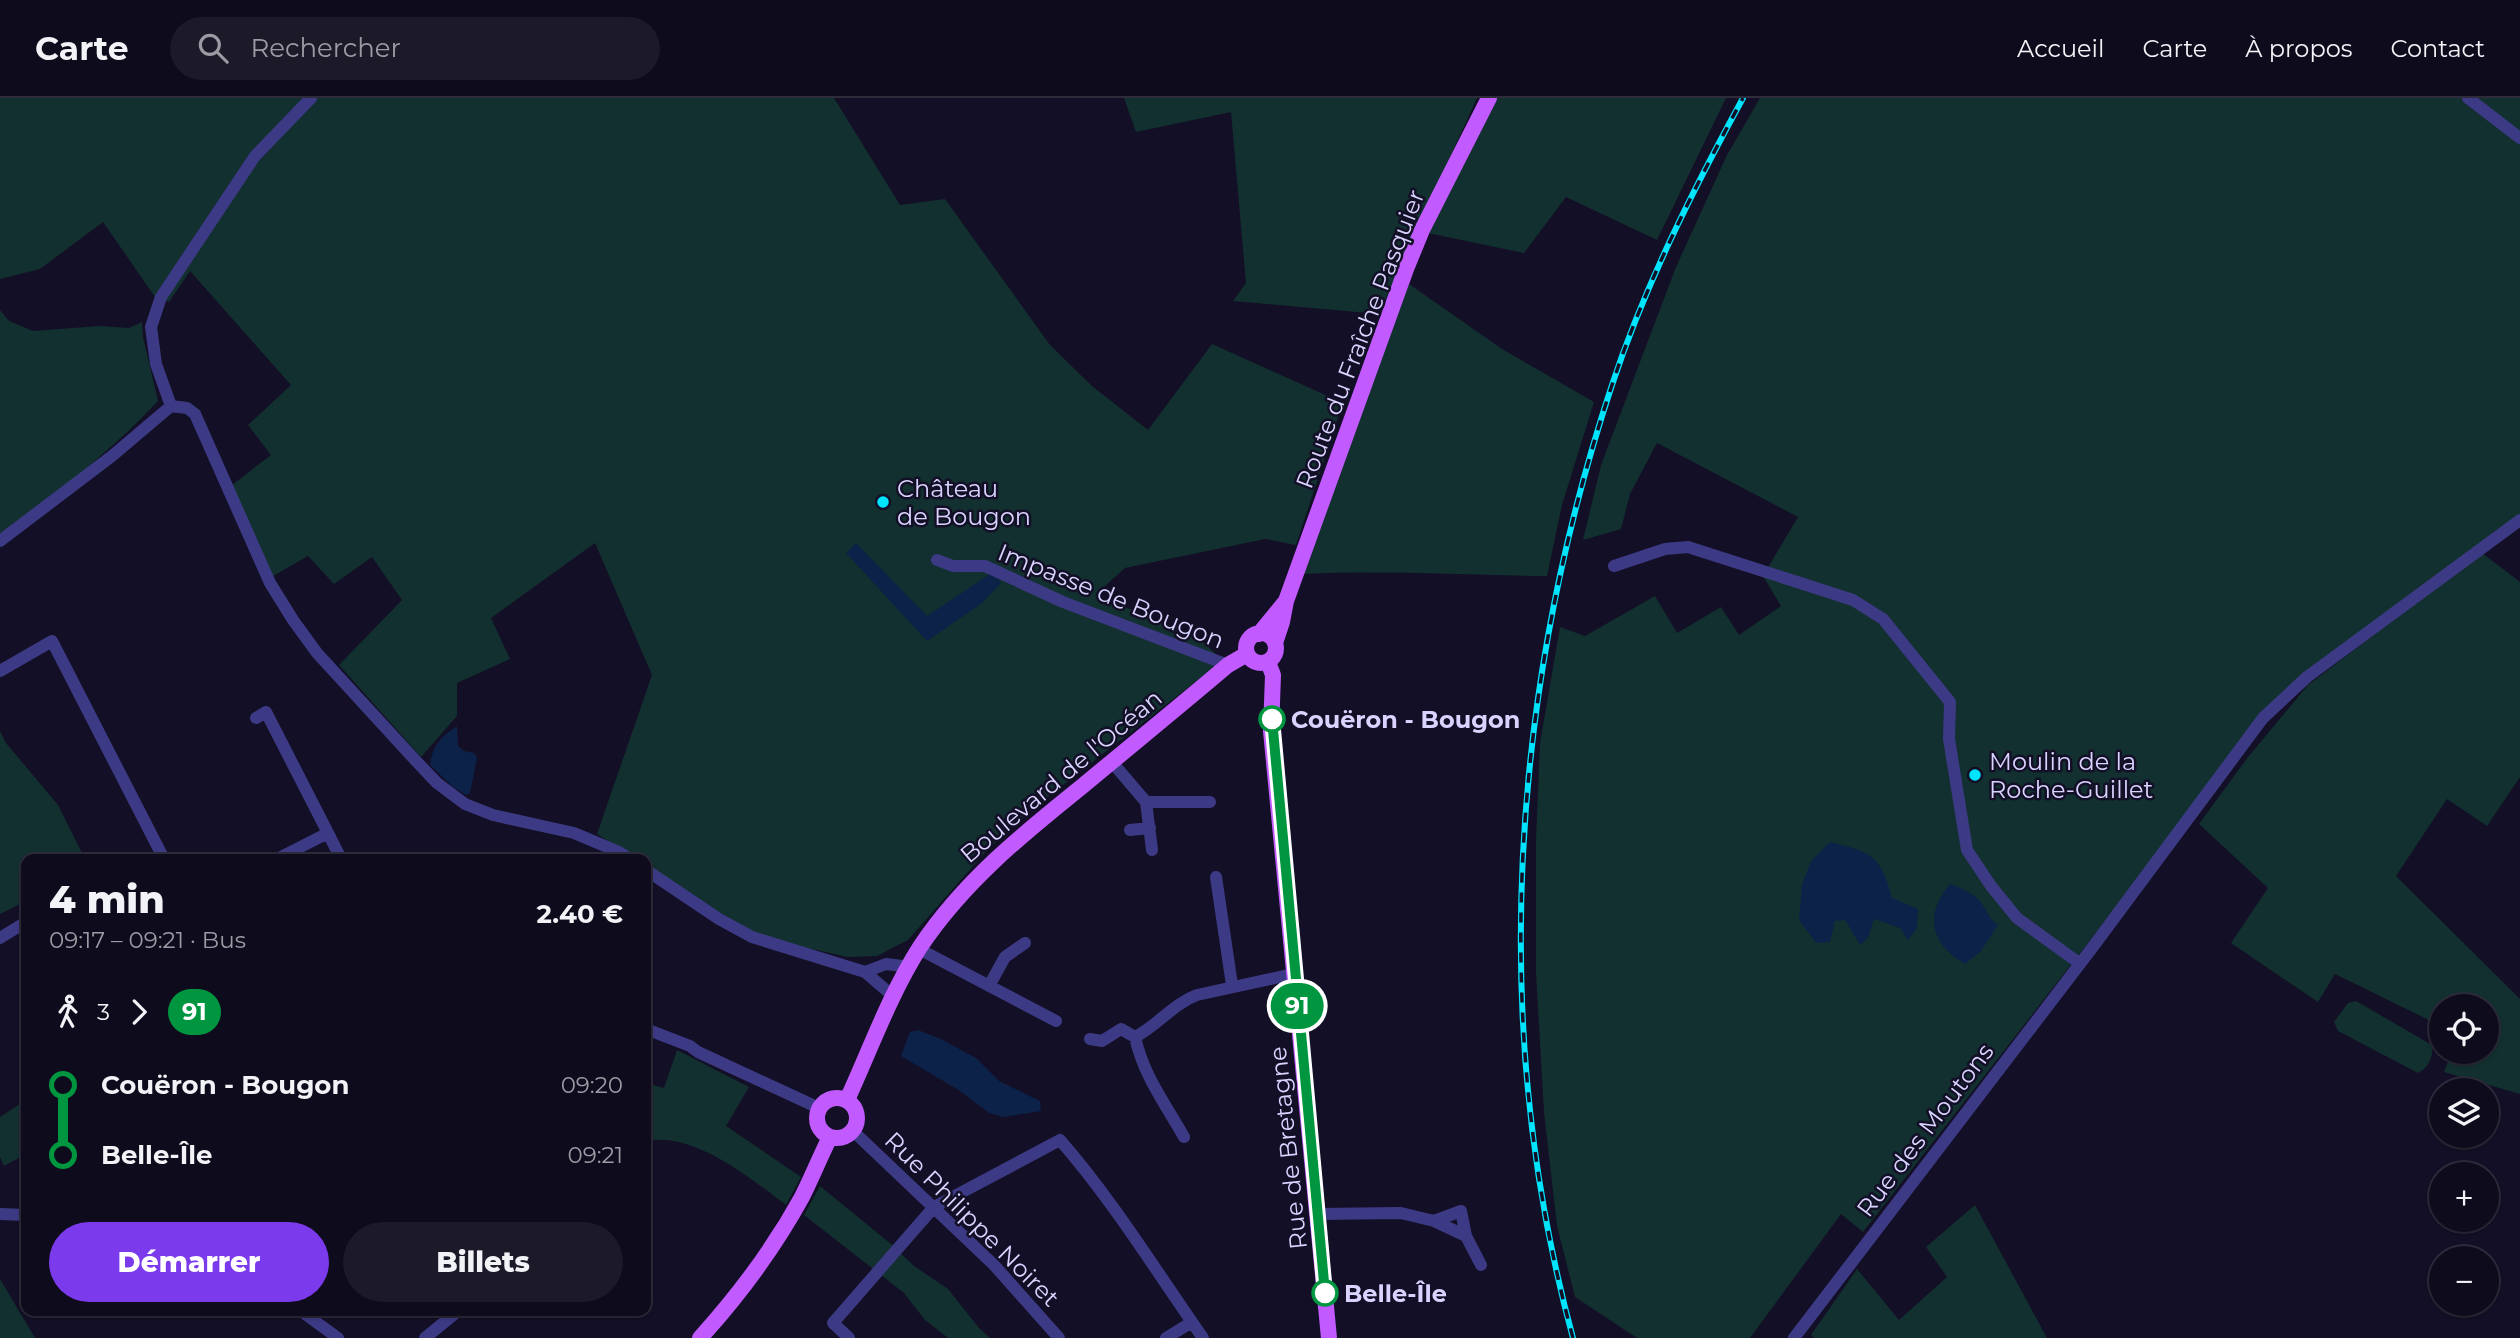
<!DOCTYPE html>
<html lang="fr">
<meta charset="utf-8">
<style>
body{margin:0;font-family:Montserrat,sans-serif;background:#1c1929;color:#f1f3f6;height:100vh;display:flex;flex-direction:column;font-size:26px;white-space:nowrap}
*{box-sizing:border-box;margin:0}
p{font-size:23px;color:#9b9ba3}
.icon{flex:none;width:38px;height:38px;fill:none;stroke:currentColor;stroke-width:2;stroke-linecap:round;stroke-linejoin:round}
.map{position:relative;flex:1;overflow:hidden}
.drawer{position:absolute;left:21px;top:756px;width:630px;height:462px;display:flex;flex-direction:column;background:#0e0b1c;border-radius:14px;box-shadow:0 2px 5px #0004,0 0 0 2px #2e2b3b}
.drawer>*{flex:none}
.badge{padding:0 14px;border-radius:23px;font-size:24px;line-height:46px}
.fabs{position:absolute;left:2429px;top:896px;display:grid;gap:14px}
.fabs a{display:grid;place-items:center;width:70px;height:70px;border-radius:50%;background:#0e0b1c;box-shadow:0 2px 5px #0004,0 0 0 2px #2e2b3b;font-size:35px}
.map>.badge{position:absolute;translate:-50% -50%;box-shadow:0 0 0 4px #fff}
.legs{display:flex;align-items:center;gap:10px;height:77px;padding:0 28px;font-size:23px}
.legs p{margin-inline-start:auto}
.summary{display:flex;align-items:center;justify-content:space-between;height:119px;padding:0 28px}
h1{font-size:38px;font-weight:800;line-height:52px}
.primary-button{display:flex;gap:14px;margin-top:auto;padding:14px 28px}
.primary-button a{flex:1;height:80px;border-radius:42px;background:#7c3aed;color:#fff;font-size:28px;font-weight:800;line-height:80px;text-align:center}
.primary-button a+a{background:#1c1929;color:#f1f3f6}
ul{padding:0 28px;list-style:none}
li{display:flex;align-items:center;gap:24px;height:70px;font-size:26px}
li i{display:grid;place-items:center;width:10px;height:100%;margin:0 9px;background:currentColor}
li i::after{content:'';width:18px;height:18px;margin:-9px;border:5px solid;border-radius:50%;background:#0e0b1c}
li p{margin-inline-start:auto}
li:first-child i{background:linear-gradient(#0000 50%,currentColor 0)}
li:last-child i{background:linear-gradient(currentColor 50%,#0000 0)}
header{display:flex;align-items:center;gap:42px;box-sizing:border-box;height:98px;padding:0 35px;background:#0e0b1c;border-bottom:2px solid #2e2b3b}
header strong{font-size:33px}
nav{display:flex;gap:38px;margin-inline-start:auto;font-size:24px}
.search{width:490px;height:63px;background:#1c1929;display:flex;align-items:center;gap:18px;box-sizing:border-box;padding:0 24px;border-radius:38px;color:#9b9ba3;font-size:26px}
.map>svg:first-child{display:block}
.green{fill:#12302f}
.water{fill:#0c2248}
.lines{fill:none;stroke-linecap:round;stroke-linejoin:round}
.minor{stroke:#3d3a85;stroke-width:12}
.major{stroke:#c25bff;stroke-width:16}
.rail-casing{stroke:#00e5ff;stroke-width:6}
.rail{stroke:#130f26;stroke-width:3.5;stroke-dasharray:10;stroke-linecap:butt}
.line-1-casing{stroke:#fff;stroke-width:16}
.line-1{stroke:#009640;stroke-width:10}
.poi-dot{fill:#00e5ff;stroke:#130f26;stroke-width:2.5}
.stop-1-dot{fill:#fff;stroke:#009640;stroke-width:3.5}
.labels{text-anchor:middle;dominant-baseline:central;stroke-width:5;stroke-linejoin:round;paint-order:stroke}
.street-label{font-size:24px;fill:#d9d4ff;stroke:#130f26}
.poi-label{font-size:24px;fill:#d9d4ff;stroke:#130f26;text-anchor:start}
.stop-label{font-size:24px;font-weight:bold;fill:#d9d4ff;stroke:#130f26;text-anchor:start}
</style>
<header>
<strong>Carte</strong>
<div class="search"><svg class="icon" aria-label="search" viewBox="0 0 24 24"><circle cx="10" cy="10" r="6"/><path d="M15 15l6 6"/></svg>Rechercher</div>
<nav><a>Accueil</a><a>Carte</a><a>À propos</a><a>Contact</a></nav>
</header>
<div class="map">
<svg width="2520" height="1240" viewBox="0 0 2520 1240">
<rect width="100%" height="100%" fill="#130f26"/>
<!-- green -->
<path class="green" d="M0 0H834L900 107 945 101 1050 247 1092 288 1148 332 1212 246 1343 305 1296 447 1265 441 1125 470 1095 497 1195 537 1216 556 1217 567 1037 707 989 750 908 842 877 858 848 859 798 848 747 832 646 767V761H637L597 736 652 577 595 445 491 520 510 561 457 585V618L421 659 339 567 402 502 372 459 334 486 308 458 273 478 232 387 271 357 248 327 291 287 190 173 169 204 155 199 103 124 40 171 0 181Z
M1124 0H1477L1379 216 1233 203 1246 185 1231 14 1136 34Z
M1496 0H1726L1657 142 1566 99 1524 155 1428 135Z
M1760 0H2520V422L2263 620 1863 1134 1841 1116 1750 1240H1637L1575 1199 1557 1128 1544 1014 1536 874V742L1540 645 1560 529 1585 538 1655 498 1677 535 1721 509 1739 537 1781 508 1763 478 1798 419 1657 345 1630 396 1621 431 1583 442 1601 367 1676 169 1727 57Z
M1409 186 1502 251 1594 304 1562 407 1547 478C1464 477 1384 472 1302 476Z
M0 212 9 223 33 233 100 228 129 230 142 224 143 239 158 303C110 354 56 396 0 438Z
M2482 455 2520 484V679L2487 728 2447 701 2396 778 2520 901V996L2444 974 2452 954H2487V908H2441V928L2335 876 2318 904 2231 845 2268 790 2199 726 2248 659 2308 587Z
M0 633 6 645 58 707 85 761H26V803L0 816Z
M2356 903 2432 947C2434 957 2428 971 2418 975L2338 933 2334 924 2348 905Z
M677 952 749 989 726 1028 801 1079 786 1107C750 1080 694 1033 646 1043V985L664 990Z
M26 1002V1056L4 1068 0 1059V1019Z
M820 1088 891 1146 914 1168 948 1191 979 1230 990 1240H948L925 1222 904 1195 804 1117Z
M1975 1107 2047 1240H1814L1811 1237 1857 1171 1899 1222 1947 1179 1926 1149Z
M0 1181 35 1240H0Z"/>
<!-- water -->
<path class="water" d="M856 445 927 518 993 474 1001 485 981 506 927 543 846 455Z
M457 628 458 648 464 653 474 655 477 660 470 695 466 697 453 689 430 667C433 646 441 639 457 628Z
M1830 744C1871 754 1881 757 1892 800L1918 811 1917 830 1908 842 1900 830 1874 821 1868 840 1860 847 1845 822 1835 823 1830 844 1816 845 1799 822 1802 787 1811 763Z
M1950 786C1962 790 1978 797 1984 809 1990 818 1988 819 1998 827L1981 853 1965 866C1930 845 1924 817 1950 786Z
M918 932 941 941 976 960 999 983 1040 1003 1041 1013 1003 1019 989 1015 960 993 901 958 910 934Z"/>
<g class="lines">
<!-- minor -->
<path class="minor" d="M2468 0 2520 40
M171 308 156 266 151 229 161 199 255 58 311 0
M0 443 112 358 171 308 187 310 195 316 270 485 293 522 317 555 417 664 437 685 465 706 493 717 574 735 619 754 630 761
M937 462 953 468H985L1063 504 1228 567
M1614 468 1665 451 1688 449 1853 502 1883 521 1950 604 1949 641 1967 752 1991 788 2017 820 2079 865
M0 573 52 543 164 761
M256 620 266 614 328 735
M1112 664 1146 704
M1130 732 1150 730
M1152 752 1146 704H1210
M277 761 328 735 341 761
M646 772 719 821 752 839 865 874 894 899
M1216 779 1232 887
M0 840 26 824
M919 851 1056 923
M865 874 886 866 910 869
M989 888 1005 859 1025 845
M646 931 690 948 698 954 819 1010
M1135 939C1144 979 1165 1005 1184 1039
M1090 941 1102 943 1121 931 1135 939C1157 928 1173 906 1197 897L1293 876
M853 1033 994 1167 1059 1240
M0 1116 26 1117
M1317 1116 1401 1115 1434 1123 1466 1138 1481 1167
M1434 1123 1461 1113 1466 1138
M301 1213 338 1240
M425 1240 458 1213
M849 1240 833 1225 934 1109 1060 1042C1114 1104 1156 1173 1203 1240
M1166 1240 1192 1224
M1794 1240 2092 850 2263 620 2307 579 2520 422"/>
<!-- major -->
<path class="major" d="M1246 550a15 15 0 1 1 30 0a15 15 0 1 1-30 0Z
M1259 536 1286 503
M1275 545 1282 524 1286 503 1406 171 1422 132 1489 0
M1268 564 1273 577 1271 633 1329 1240
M817 1020a20 20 0 1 1 40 0a20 20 0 1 1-40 0Z
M847 1002C870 952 890 896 920 849 964 783 1024 735 1085 686 1133 646 1181 607 1228 567L1247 556
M700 1240C739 1197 774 1150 802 1099 812 1079 820 1059 830 1039"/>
<defs>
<path id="rail" d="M1573 1240C1488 928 1511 592 1612 287 1645 187 1693 92 1743 0"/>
</defs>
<!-- rail casing -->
<use href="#rail" class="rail-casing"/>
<!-- rail -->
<use href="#rail" class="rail"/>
</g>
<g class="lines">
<defs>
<path id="line-1" d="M1272 621 1325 1195"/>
</defs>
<!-- line-1 casing -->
<use href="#line-1" class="line-1-casing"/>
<!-- line-1 -->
<use href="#line-1" class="line-1"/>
</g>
<!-- markers -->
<g class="poi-dot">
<circle cx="883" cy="404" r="7"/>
<circle cx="1975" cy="677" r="7"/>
</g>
<g class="stop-1-dot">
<circle cx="1272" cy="621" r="12"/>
<circle cx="1325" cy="1195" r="12"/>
</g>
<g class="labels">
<!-- street labels -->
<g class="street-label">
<text transform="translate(1360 241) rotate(-69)">Route du Fraîche Pasquier</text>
<text transform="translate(1111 498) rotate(22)">Impasse de Bougon</text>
<text transform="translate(1061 678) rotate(-40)">Boulevard de l'Océan</text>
<text transform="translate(1925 1032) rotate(-53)">Rue des Moutons</text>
<text transform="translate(1288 1050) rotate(-96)">Rue de Bretagne</text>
<text transform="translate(972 1121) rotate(45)">Rue Philippe Noiret</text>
</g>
<!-- poi labels -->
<g class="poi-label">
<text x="897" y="390">Château<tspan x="897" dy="28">de Bougon</tspan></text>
<text x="1989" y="663">Moulin de la<tspan x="1989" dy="28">Roche-Guillet</tspan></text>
</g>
<!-- stop labels -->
<g class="stop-label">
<text x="1291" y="621">Couëron - Bougon</text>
<text x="1344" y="1195">Belle-Île</text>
</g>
</g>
</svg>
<div class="fabs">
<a><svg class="icon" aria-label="locate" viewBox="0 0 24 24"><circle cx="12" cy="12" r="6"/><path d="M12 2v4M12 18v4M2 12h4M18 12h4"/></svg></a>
<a><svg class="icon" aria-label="layers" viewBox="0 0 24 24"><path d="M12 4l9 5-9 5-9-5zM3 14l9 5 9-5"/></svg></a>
<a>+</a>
<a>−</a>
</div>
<b class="badge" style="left:1297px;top:908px;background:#009640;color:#fff">91</b>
<section class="drawer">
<div class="summary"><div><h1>4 min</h1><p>09:17 – 09:21 · Bus</p></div><b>2.40 €</b></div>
<div class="legs"><svg class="icon" aria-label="walk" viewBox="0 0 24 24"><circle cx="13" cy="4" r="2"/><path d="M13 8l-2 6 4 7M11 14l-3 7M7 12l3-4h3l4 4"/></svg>3<svg class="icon" aria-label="forward" viewBox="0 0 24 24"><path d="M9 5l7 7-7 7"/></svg><b class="badge" style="background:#009640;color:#fff">91</b></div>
<ul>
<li><i style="color:#009640"></i><b>Couëron - Bougon</b><p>09:20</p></li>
<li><i style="color:#009640"></i><b>Belle-Île</b><p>09:21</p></li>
</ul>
<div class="primary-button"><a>Démarrer</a><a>Billets</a></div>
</section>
</div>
